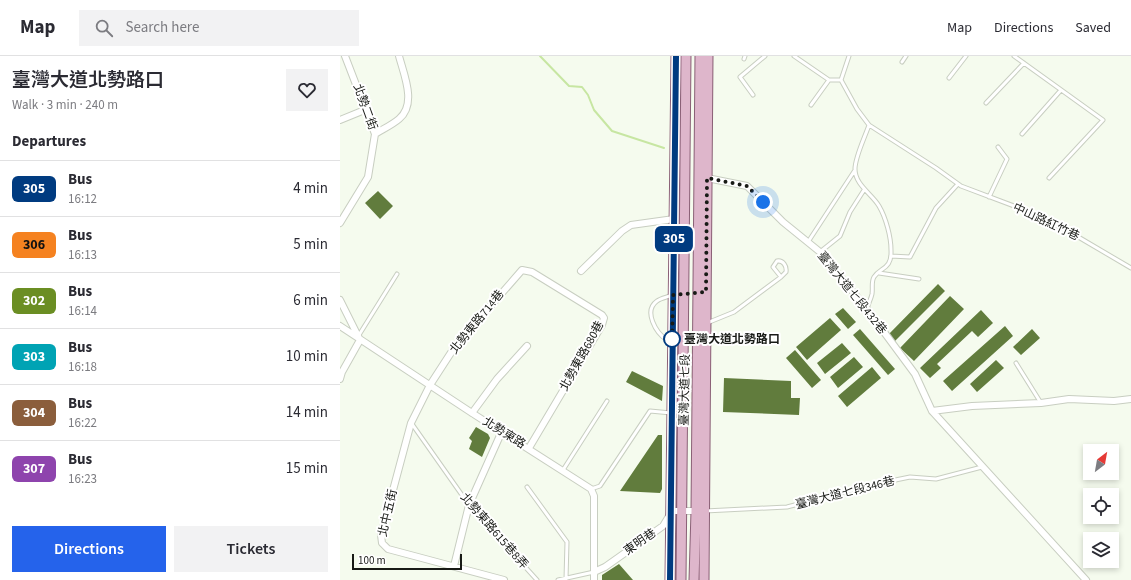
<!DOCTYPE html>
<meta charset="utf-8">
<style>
body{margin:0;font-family:"Source Sans 3","Noto Sans TC",sans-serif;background:#f2f2f3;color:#2b2b33;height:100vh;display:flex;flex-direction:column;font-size:15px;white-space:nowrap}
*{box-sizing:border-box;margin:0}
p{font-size:13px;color:#7c7c81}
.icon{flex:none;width:22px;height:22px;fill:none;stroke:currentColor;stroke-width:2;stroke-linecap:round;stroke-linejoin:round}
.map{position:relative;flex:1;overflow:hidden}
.drawer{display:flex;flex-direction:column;background:#fff;width:340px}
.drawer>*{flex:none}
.badge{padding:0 8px;border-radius:6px;font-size:14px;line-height:26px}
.needle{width:26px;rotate:31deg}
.buttons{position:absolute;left:743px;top:388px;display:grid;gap:8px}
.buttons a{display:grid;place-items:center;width:36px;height:36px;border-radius:0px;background:#fff;box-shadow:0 2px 6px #0003;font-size:20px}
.scale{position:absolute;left:12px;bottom:10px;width:110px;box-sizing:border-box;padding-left:4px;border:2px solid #181a16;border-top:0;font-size:11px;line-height:14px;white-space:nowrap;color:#181a16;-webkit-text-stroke:3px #fff;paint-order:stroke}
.you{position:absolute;width:20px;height:20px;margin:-10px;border:3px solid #fff;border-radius:50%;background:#1a73e8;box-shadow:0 0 0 6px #1a73e833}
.map>.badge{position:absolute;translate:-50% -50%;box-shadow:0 0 0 2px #fff}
h2{padding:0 12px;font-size:15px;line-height:36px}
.round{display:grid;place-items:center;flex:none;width:42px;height:42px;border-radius:0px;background:#f2f2f3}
.overview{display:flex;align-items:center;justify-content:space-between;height:68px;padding:0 12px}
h1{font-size:19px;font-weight:600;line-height:30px}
.cta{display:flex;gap:8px;margin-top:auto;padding:8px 12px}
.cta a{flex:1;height:46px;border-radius:0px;background:#2563eb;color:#fff;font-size:16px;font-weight:600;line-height:46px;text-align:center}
.cta a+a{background:#f2f2f3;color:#2b2b33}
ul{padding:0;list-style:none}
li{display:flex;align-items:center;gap:12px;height:56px;padding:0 12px;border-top:1px solid #e1e1e2}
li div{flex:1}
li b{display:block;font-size:15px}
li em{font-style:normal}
li .badge{min-width:44px;font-weight:700;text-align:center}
header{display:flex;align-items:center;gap:24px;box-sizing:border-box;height:56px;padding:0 20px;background:#fff;border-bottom:1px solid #e1e1e2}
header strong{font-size:19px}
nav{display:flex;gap:22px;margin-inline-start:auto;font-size:14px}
.search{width:280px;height:36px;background:#f2f2f3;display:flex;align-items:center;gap:10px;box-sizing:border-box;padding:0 14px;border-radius:0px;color:#7c7c81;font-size:15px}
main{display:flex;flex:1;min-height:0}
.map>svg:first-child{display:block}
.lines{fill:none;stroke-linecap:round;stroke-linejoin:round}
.stream{stroke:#c7e6a2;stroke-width:2}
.building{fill:#617c3d}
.lane-casing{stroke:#c8cec1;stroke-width:5}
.street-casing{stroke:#c8cec1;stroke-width:8}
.primary-casing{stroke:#8a6076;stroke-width:11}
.lane{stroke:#fff;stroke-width:3}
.street{stroke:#fff;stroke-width:6}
.primary{stroke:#deb6cb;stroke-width:9}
.line-casing{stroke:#fff;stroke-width:9}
.line{stroke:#003b80;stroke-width:6}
.walk{stroke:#181a16;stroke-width:4;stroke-dasharray:0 7.2}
.stop-dot{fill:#fff;stroke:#003b80;stroke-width:2}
.labels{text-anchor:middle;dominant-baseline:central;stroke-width:4;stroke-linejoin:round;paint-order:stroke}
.street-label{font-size:12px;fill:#181a16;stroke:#fff}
.stop-label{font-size:12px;font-weight:bold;fill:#181a16;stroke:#fff;text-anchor:start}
</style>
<header>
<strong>Map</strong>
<div class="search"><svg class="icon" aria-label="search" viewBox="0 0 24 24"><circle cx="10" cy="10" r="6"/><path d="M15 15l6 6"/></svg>Search here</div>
<nav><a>Map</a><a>Directions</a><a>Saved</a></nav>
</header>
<main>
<section class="drawer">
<div class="overview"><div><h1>臺灣大道北勢路口</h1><p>Walk · 3 min · 240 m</p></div><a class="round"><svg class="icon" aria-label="heart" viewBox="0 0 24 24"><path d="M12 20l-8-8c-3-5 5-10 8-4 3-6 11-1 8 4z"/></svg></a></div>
<h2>Departures</h2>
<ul>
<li><span class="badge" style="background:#003b80;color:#fff">305</span><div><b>Bus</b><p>16:12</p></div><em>4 min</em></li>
<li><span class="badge" style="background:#f58220;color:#111">306</span><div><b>Bus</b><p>16:13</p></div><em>5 min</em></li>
<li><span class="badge" style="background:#6b8e23;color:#fff">302</span><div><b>Bus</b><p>16:14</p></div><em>6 min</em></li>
<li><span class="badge" style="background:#00a3b4;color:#fff">303</span><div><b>Bus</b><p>16:18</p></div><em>10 min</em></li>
<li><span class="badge" style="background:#8b5e3c;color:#fff">304</span><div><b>Bus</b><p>16:22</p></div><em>14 min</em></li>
<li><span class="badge" style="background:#8e44ad;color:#fff">307</span><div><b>Bus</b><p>16:23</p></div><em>15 min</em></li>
</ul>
<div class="cta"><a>Directions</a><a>Tickets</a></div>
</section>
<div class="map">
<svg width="791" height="524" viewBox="0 0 791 524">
<rect width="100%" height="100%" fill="#f5fbee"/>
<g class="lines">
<!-- stream -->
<path class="stream" d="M200 0 229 30 242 31 248 39 254 54 272 75 324 92"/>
</g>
<!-- building -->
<path class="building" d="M38 135 53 150 40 163 25 147Z
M598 228 605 235 555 285 548 279Z
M610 240 624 253 574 305 560 292Z
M503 252 516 266 508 273 495 258Z
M641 254 653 267 638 281 632 275 597 308 601 312 590 322 580 312Z
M490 262 501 274 467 304 456 291Z
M665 270 673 280 612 335 603 325Z
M520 273 555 313 548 319 513 279Z
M692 273 700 282 681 299 673 291Z
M502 287 511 297 485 318 477 307Z
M455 294 481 324 472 332 446 302Z
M514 301 523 311 498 332 490 321Z
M656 304 664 312 637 336 630 328Z
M532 311 541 322 507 351 498 340Z
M292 315 323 330 322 345 286 326Z
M384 322 451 325V342H460L459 359 383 356Z
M136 371 148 378 150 382 142 401 129 393 132 385 129 382Z
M318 379H322V433L320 437 280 435Z
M279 508 293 524H262V519Z"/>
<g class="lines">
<defs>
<path id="lane" d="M454 0 489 24H501
M509 0 501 24 517 53 529 69 596 112 621 130 690 156 740 182 791 212
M674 0 763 64 709 122
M404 3 405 0
M562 6 566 0
M609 22 626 0
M413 39 400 21 425 0
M646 47 684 7
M471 49 489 24
M682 78 721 34
M649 141 667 103 658 91
M468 186 515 114
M480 196 500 180 510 156 524 134
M551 200 570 201 596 152 618 128
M539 217 579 223
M332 239C328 241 321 242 317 245 303 255 316 277 327 284 332 287 337 287 342 287
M527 253C528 248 531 243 532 238 533 232 531 226 534 221 540 211 552 214 551 194 551 181 546 162 539 150 532 138 515 129 515 113 515 101 525 81 529 69
M367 267 394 256 441 221 446 216C447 210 443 204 437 205L433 211 441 221
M19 279 57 218
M676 307 701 347
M72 368 129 449 197 524
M223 414 267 345
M187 431 227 486 226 523
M251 433 260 430 310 355 331 357
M365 455 447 451 536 428 570 421 596 423 642 411
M218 524 254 516"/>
<path id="street" d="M0 64 27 53
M35 78C43 73 52 69 59 63 77 48 64 19 59 0
M367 122 407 130 443 166 480 196 527 253 575 318 592 355 746 524
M0 167 28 121 35 78 5 0
M241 215 282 175 291 169 334 163
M0 244 20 284 2 316 0 323
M0 270 132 357 251 433 254 440V524
M592 355 632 350 701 347 729 343 774 345 791 343
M132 357 157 323 187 290
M114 510 129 449 162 375
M254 516 265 511 323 470 332 455H359
M164 524 48 493 42 487 41 479 71 367 90 329 114 292 182 214 192 216 262 259 264 262 262 269 189 392"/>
<path id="primary" d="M330 524 336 0
M341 524 346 0
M354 524 356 455 360 0
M364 524 368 0"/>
</defs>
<!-- lane casing -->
<use href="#lane" class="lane-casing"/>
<!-- street casing -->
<use href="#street" class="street-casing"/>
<!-- primary casing -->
<use href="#primary" class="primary-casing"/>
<!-- lane -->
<use href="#lane" class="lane"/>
<!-- street -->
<use href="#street" class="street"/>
<!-- primary -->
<use href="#primary" class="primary"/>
</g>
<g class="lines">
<defs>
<path id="line" d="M330 524 336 0"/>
</defs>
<!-- line casing -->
<use href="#line" class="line-casing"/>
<!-- line -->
<use href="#line" class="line"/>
<!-- walk -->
<path class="walk" d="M332 283V286L333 239 366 236 367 122 407 130 423 146"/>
</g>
<!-- markers -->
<circle class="stop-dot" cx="332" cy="283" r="8"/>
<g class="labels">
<!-- street labels -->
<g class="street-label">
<text transform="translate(25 51) rotate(70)">北勢二街</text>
<text transform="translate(706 166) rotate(25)">中山路紅竹巷</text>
<text transform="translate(512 237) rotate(51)">臺灣大道七段432巷</text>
<text transform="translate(137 266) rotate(-51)">北勢東路714巷</text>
<text transform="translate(242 300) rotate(-61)">北勢東路680巷</text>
<text transform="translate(345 334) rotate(-89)">臺灣大道七段</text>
<text transform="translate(164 377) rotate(32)">北勢東路</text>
<text transform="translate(505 437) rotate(-14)">臺灣大道七段346巷</text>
<text transform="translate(48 457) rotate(-77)">北中五街</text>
<text transform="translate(154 475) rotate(49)">北勢東路615巷8弄</text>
<text transform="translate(300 486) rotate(-35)">東明巷</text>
</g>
<!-- stop labels -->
<g class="stop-label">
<text x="344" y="283">臺灣大道北勢路口</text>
</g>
</g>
</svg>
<div class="buttons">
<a><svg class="needle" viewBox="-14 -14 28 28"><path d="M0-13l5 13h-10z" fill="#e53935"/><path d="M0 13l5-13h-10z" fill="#7c7c81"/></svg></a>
<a><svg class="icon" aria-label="locate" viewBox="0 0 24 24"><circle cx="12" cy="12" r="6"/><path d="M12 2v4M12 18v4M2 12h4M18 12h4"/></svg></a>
<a><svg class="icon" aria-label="layers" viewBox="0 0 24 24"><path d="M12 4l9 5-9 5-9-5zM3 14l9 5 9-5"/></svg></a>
</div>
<div class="scale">100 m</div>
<div class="you" style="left:423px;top:146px"></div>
<b class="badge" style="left:334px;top:183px;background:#003b80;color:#fff">305</b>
</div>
</main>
